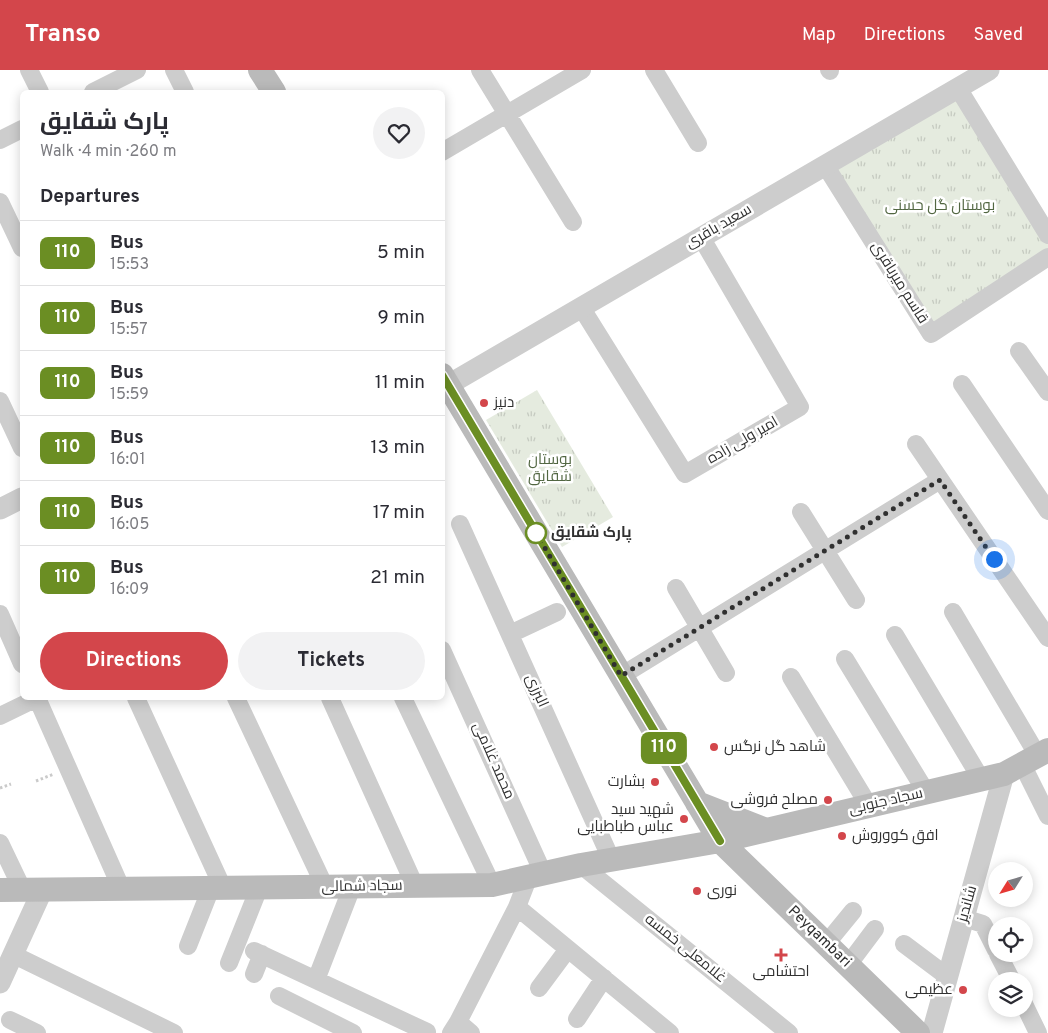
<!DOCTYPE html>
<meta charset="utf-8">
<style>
body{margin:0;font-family:Overpass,Cairo,sans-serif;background:#f2f2f3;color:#2b2b33;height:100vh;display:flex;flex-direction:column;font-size:19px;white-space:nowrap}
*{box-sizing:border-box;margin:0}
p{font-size:16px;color:#7c7c81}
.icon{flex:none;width:28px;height:28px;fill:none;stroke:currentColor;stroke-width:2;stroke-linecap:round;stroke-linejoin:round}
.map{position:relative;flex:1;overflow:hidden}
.details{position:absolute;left:20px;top:20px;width:425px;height:610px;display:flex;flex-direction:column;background:#fff;border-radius:8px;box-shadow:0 2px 12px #0003}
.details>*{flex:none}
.badge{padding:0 10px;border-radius:8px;font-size:18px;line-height:32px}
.needle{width:32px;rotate:233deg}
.controls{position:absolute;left:988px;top:792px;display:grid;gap:10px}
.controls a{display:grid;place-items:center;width:45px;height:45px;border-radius:50%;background:#fff;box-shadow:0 2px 12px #0003;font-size:25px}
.you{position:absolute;width:25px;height:25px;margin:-12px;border:4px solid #fff;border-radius:50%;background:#1a73e8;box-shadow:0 0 0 8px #1a73e833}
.map>.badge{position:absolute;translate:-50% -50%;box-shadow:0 0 0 2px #fff}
h2{padding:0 20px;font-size:19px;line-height:45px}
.round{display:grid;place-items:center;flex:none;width:52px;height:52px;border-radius:26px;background:#f2f2f3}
.head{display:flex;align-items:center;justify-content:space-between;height:85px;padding:0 20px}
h1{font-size:24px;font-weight:700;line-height:38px}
.cta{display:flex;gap:10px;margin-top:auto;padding:10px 20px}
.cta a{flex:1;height:58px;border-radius:30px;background:#d3464b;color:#fff;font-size:20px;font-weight:700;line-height:58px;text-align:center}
.cta a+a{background:#f2f2f3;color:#2b2b33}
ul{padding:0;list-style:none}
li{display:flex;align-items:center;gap:15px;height:65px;padding:0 20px;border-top:1px solid #e1e1e2}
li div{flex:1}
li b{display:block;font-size:19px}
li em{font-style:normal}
li .badge{min-width:55px;font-weight:700;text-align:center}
header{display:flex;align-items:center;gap:30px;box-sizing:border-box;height:70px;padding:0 25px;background:#d3464b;color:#fff}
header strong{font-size:24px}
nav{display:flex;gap:28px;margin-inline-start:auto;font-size:18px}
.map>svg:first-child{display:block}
.park{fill:url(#park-tufts)}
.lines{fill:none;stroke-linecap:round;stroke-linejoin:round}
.path{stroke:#cacaca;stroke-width:3;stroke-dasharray:2.5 2.5;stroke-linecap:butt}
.minor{stroke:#cdcdcd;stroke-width:18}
.tertiary{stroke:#cdcdcd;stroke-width:21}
.secondary{stroke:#bababa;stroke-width:24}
.line-casing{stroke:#fff;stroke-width:11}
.line{stroke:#6b8e23;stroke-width:8}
.walk{stroke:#303030;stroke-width:5;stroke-dasharray:0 9}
.poi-dot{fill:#d3464b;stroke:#fff;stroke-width:2}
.stop-dot{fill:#fff;stroke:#6b8e23;stroke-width:2.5}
.labels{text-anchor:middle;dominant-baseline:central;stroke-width:5;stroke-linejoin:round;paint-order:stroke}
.park-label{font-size:15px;fill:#526742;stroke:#fff}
.street-label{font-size:15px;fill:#303030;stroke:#fff}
.poi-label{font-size:15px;fill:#303030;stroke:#fff;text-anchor:start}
.stop-label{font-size:15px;font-weight:bold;fill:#303030;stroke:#fff;text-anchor:start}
</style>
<header>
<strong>Transo</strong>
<nav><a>Map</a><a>Directions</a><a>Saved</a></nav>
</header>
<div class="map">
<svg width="1048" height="963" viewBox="0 0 1048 963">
<defs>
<pattern id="park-tufts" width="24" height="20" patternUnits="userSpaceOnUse" patternTransform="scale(1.25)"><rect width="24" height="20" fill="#e5ebdf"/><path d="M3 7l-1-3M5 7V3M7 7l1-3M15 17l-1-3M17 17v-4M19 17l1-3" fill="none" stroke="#c5cac0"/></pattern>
</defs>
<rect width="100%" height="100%" fill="#fff"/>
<!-- park -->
<path class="park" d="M957 24 1048 174V182L931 257 831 97Z
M537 320 613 447 562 477 486 350Z"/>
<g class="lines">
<!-- path -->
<path class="path" d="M36 711 54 704
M0 718 11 714"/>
<!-- minor -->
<path class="minor" d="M29 0 40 22
M174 0 185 22
M480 0 573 152
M654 0 698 73
M829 0 830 1
M958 18 1048 165
M93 22 137 0
M0 70 22 59
M442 82 582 0
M825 95 931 264 1048 187
M0 132 22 178
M581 237 685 404 800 337 701 167
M1019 281 1048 322
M962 314 1048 441
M0 331 22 378
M916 374 1048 568
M801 442 856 530
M460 454 611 789
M676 518 726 603
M953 542 1038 686
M0 544 22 594
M510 564 557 542
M895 565 981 709
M442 580 543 803
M845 589 926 722
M621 606 940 410
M791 607 869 736
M37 628 122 820
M136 628 223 818
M236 628 325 817
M330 628 415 816
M403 628 492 815
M0 646 37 628
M1022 694 1048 746
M0 773 22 819
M581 795 789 963
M517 837 670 963
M964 848 983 854 996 880
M826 874 853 841
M904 874 948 907
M188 876 211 818
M254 881 427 962
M998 884 1012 911
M14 885 174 963
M229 893 259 818
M848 895 875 859
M254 904 262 884
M316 910 352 817
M539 918 568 879
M279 926 353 963
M1024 934 1038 963
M577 949 604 908
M10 950 37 963
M458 952 471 963
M451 963 458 952 517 837 529 806"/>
<!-- tertiary -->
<path class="tertiary" d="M448 315 989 0
M0 439 22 428
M0 913 42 821
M932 963 1004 704"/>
<!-- secondary -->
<path class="secondary" d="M260 0 274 22
M442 305 720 771 918 963
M697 733 766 760
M0 820 492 815 581 795 720 771 1004 704 1048 680"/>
</g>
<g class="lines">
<defs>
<path id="line" d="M442 305 720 771"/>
</defs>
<!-- line casing -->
<use href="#line" class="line-casing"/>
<!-- line -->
<use href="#line" class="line"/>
<!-- walk -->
<path class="walk" d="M536 463 621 606 940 410 994 489"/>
</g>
<!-- markers -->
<g class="poi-dot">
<circle cx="484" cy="333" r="5"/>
<circle cx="714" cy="677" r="5"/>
<circle cx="655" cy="712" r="5"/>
<circle cx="828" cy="730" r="5"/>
<circle cx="684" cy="749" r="5"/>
<circle cx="842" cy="766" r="5"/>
<circle cx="697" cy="821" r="5"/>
<path d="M778.5 877.5h5v5h5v5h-5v5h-5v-5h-5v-5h5z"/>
<circle cx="963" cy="920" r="5"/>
</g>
<circle class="stop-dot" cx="536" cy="463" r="10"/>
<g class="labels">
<!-- park labels -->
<g class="park-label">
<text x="940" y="136">بوستان گل حسنی</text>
<text x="550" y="390">بوستان<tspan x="550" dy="17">شقایق</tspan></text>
</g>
<!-- street labels -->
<g class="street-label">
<text transform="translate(719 157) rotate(-30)">سعید باقری</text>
<text transform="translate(899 213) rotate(58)">قاسم میرباقری</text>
<text transform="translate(743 371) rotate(-30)">امیر ولی زاده</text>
<text transform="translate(536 621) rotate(66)">البرزی</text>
<text transform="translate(493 691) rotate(66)">محمد غلامی</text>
<text transform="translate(886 732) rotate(-13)">سجاد جنوبی</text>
<text transform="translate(362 817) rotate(-1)">سجاد شمالی</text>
<text transform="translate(968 834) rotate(-74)">شاندیز</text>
<text transform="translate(819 867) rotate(44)">Peyqambari</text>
<text transform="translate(685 879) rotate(39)">غلامعلی خمسه</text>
</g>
<!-- poi labels -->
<g class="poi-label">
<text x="494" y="333">دنیز</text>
<text x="724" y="677">شاهد گل نرگس</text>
<text x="645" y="712" text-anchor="end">بشارت</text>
<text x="818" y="730" text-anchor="end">مصلح فروشی</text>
<text x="674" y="740" text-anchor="end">شهید سید<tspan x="674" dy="17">عباس طباطبایی</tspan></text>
<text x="852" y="766">افق کووروش</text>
<text x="707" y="821">نوری</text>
<text x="781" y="902" text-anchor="middle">احتشامی</text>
<text x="953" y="920" text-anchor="end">عظیمی</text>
</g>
<!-- stop labels -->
<g class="stop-label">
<text x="551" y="463">پارک شقایق</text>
</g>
</g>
</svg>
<div class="controls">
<a><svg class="needle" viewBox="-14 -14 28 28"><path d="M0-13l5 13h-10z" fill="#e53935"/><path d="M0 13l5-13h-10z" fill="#7c7c81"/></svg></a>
<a><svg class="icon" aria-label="locate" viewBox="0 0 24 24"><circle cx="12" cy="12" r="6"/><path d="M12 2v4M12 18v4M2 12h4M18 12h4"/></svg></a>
<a><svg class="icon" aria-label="layers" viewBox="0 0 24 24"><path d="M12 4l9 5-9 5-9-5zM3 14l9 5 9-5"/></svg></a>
</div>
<div class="you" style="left:994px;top:489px"></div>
<b class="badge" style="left:664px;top:678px;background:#6b8e23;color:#fff">110</b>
<section class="details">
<div class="head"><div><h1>پارک شقایق</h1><p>Walk · 4 min · 260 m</p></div><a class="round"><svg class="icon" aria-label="heart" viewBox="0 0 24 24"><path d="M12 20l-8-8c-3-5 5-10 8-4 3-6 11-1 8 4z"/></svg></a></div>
<h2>Departures</h2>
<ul>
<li><span class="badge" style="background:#6b8e23;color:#fff">110</span><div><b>Bus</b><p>15:53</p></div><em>5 min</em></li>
<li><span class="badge" style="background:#6b8e23;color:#fff">110</span><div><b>Bus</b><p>15:57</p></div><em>9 min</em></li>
<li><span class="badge" style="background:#6b8e23;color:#fff">110</span><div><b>Bus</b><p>15:59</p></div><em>11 min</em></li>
<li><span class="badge" style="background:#6b8e23;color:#fff">110</span><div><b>Bus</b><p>16:01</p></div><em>13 min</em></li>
<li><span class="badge" style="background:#6b8e23;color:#fff">110</span><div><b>Bus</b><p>16:05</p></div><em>17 min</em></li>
<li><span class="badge" style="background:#6b8e23;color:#fff">110</span><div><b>Bus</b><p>16:09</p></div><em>21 min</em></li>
</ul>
<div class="cta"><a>Directions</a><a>Tickets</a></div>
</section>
</div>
